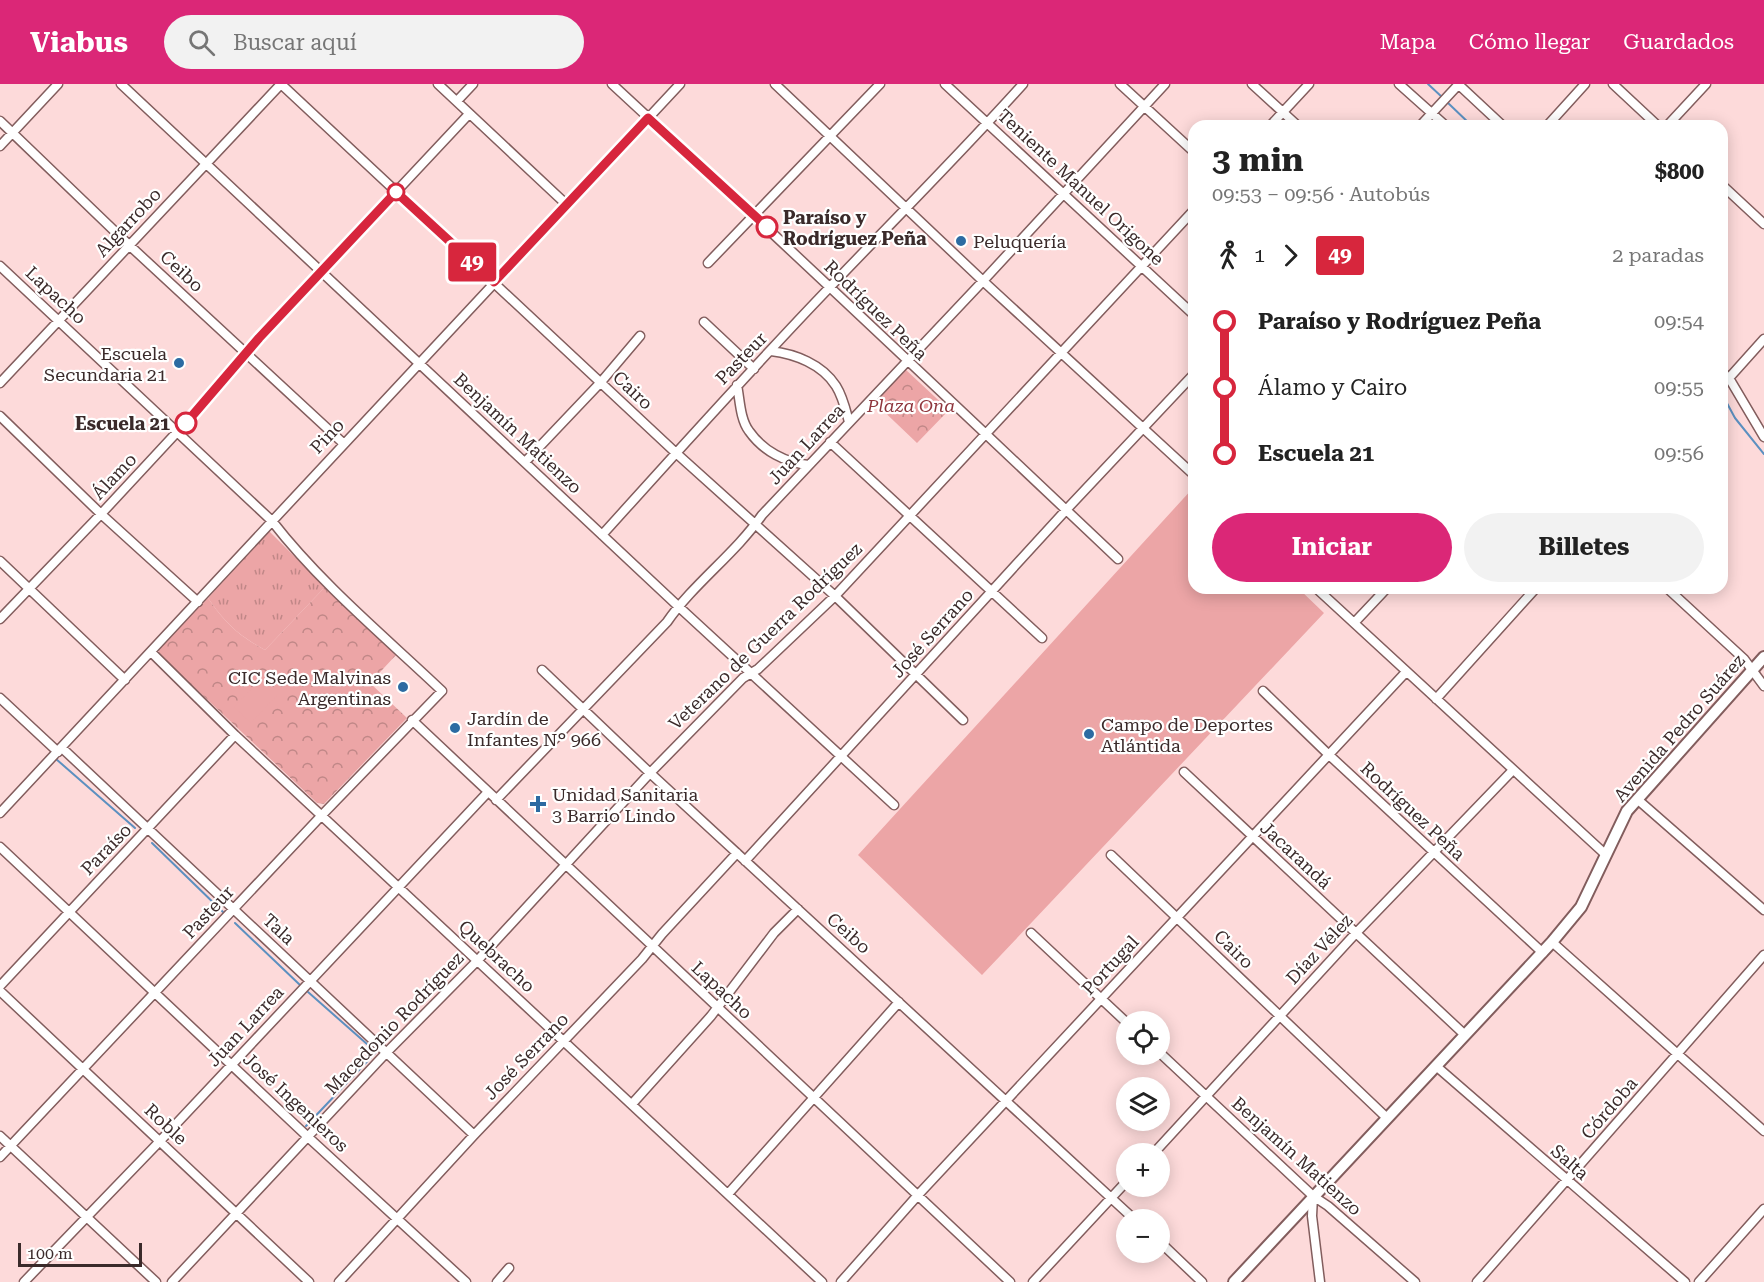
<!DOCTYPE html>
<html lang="es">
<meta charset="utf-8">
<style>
body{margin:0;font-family:"Roboto Serif",serif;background:#f2f2f2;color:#222;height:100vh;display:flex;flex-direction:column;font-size:22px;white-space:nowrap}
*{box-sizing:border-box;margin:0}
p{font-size:20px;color:#767676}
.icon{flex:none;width:33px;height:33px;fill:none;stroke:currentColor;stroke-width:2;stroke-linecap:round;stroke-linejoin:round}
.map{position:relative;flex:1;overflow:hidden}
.drawer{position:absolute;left:1188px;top:36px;width:540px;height:474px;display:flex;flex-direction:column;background:#fff;border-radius:18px;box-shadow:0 3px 15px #0003}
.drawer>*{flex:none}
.badge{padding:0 12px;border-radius:4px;font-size:21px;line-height:39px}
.tools{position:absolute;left:1116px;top:927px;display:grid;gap:12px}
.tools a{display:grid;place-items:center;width:54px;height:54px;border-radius:50%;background:#fff;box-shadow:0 3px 15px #0003;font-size:30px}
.scale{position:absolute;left:18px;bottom:15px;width:124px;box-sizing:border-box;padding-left:6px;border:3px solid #3a2a2a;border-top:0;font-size:16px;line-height:21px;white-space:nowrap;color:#3a2a2a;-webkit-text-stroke:4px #fff;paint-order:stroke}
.map>.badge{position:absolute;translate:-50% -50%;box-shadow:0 0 0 3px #fff}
.legs{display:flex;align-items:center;gap:9px;height:66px;padding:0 24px;font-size:20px}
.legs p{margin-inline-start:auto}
.summary{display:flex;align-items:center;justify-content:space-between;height:102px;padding:0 24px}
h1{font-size:33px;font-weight:700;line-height:45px}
.button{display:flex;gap:12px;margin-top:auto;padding:12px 24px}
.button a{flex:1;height:69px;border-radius:36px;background:#db2777;color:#fff;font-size:24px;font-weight:700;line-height:69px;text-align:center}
.button a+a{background:#f2f2f2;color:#222}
ul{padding:0 24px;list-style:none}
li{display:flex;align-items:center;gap:21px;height:66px;font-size:22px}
li i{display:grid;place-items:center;width:9px;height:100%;margin:0 8px;background:currentColor}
li i::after{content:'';width:15px;height:15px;margin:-8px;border:4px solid;border-radius:50%;background:#fff}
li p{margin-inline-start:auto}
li:first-child i{background:linear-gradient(#0000 50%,currentColor 0)}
li:last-child i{background:linear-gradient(currentColor 50%,#0000 0)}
header{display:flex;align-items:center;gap:36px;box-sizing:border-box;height:84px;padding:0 30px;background:#db2777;color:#fff}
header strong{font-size:28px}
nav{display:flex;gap:33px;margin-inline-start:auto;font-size:21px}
.search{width:420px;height:54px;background:#f2f2f2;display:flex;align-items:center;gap:15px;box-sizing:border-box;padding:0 21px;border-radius:33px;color:#767676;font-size:22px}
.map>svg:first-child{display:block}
.grass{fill:url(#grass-tufts)}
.park{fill:url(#park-crowns)}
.pitch{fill:#eca5a6}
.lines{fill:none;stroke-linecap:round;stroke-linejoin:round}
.stream{stroke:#5c90c0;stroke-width:2}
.minor-casing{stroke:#825d5d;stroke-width:11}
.major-casing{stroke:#825d5d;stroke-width:14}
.minor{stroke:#fff;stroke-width:8}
.major{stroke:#fff;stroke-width:10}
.line-1-casing{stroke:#fff;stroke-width:14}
.line-1{stroke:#d7263d;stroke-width:9}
.stop-1-dot{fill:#fff;stroke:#d7263d;stroke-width:3}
.poi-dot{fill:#2c6ba2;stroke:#fff;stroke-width:2}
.labels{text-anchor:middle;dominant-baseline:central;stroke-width:4.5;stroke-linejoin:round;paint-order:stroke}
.street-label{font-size:18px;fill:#3a2a2a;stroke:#fff}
.stop-label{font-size:18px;font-weight:bold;fill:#3a2a2a;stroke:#fff;text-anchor:start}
.poi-label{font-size:18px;fill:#3a2a2a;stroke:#fff;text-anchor:start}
.park-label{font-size:18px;font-style:italic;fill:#8f363d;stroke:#fff}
</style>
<header>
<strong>Viabus</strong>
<div class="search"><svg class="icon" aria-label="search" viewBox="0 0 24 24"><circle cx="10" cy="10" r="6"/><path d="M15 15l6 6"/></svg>Buscar aquí</div>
<nav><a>Mapa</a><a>Cómo llegar</a><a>Guardados</a></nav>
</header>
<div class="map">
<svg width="1764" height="1198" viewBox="0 0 1764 1198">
<defs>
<pattern id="grass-tufts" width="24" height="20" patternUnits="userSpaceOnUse" patternTransform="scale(1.5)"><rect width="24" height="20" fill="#eca5a6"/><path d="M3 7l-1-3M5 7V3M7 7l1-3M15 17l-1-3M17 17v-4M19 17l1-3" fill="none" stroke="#c08787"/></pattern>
<pattern id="park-crowns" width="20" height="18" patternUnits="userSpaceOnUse" patternTransform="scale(1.5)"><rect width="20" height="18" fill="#eca5a6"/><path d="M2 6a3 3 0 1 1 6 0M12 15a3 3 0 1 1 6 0" fill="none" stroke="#c08787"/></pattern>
</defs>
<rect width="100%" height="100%" fill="#fddada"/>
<!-- grass -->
<path class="grass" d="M269 447 325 503 265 566C238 551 225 539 208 514Z"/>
<!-- park -->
<path class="park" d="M905 285 949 326 917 359 874 318Z
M325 503 396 571 370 599 407 634 324 720 317 719 158 569 160 563 208 514C225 539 238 551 265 566Z"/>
<!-- pitch -->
<path class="pitch" d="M1193 404 1194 504H1298L1324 529 982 891 858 771Z
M262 594 278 610 251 639 234 623Z"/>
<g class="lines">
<!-- stream -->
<path class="stream" d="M1428 0 1443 14
M1447 18 1472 42
M1722 310 1735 334 1764 370
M56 675 135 744
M152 759 223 828
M235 839 300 901
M306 1042 376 968 308 908"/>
<defs>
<path id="minor" d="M121 0 679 523 894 721
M281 0 676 369 835 512 963 636
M438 0 567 121
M612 0C782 157 950 316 1118 475
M775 0 983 197 1194 391
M945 0 1194 231
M1120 0 1194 68
M1252 0 1298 42
M1399 0 1446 42
M1458 0 1503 42
M1613 0 1658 42
M457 17 473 0
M0 37 129 161 343 359
M1270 42 1309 0
M1420 42 1459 0
M1547 42 1585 0
M1667 42 1706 0
M0 62 58 0
M1722 101 1764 140
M708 179 880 0
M0 182 272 437C321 500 384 552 442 607L322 731 0 1073
M704 238 754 285
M771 267C795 270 822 280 836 302 843 313 846 327 849 338
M1722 289 1729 294 1764 353
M1729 294 1764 255
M0 299 281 0
M737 301C740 316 740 335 749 347 763 367 786 379 809 381
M0 332 101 430 198 518
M830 358 1042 554
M525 378 601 298 640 252
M602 451C677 368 752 284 829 204 894 136 960 70 1023 0
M0 477 125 596
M1316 504 1605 770
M1667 504 1744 575 1764 602
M0 535 101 430 191 333 259 254 469 30
M1354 539 1387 504
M151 568 235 651 822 1198
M542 586 650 689 1135 1136
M1263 607 1328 670 1543 869
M0 614 58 668
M1436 615 1536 504
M412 636 1010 1198
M62 664 474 1051
M1184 688 1465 951
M1637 715 1764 826
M496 716 667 538C694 499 735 470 762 431L983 197 1165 0
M0 729 680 0
M0 763 309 1054 466 1198
M1111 771 1387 1034
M745 777 1066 426 1194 290
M1031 849 1126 938
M1552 858 1764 1047
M0 902 235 651
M0 907 309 1198
M1160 969 1313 1112 1328 1122 1415 1198
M1436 982 1685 1198
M632 1020 711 932 774 849 798 825
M0 1052 156 1198
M1153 1070 1356 849 1513 686
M728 1110 899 918
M1313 1112 1312 1132 1320 1198
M1160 1158 1202 1198
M24 1198 160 1057 488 708
M172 1198 386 969 477 877 650 689 743 594 758 585 835 512 1194 126
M339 1198 474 1051 642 875 662 850 737 769
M497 1198 509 1184
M841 1198 918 1111 1406 588
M1033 1198 1126 1098
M1477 1198 1764 871
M1699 1198 1764 1125"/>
<path id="major" d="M1234 1198 1552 858 1581 823 1627 727 1764 573"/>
</defs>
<!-- minor casing -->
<use href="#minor" class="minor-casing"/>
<!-- major casing -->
<use href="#major" class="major-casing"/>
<!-- minor -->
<use href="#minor" class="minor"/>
<!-- major -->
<use href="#major" class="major"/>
</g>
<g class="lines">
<defs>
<path id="line-1" d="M186 339 259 254 396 108 494 198 648 34 767 143"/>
</defs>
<!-- line-1 casing -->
<use href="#line-1" class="line-1-casing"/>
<!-- line-1 -->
<use href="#line-1" class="line-1"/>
</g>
<!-- markers -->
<g class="stop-1-dot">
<circle cx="396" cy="108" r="8"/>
<circle cx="767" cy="143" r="10"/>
<circle cx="186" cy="339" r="10"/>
</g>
<g class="poi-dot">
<circle cx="961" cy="157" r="6"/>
<circle cx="179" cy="279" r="6"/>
<circle cx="403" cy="603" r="6"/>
<circle cx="455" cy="644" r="6"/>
<circle cx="1089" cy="650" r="6"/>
<path d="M535 711h6v6h6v6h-6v6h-6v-6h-6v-6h6z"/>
</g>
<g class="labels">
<!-- street labels -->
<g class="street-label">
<text transform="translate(1081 103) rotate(43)">Teniente Manuel Origone</text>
<text transform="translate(128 138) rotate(-47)">Algarrobo</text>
<text transform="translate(182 187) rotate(43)">Ceibo</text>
<text transform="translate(56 211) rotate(43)">Lapacho</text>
<text transform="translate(876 226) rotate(44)">Rodríguez Peña</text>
<text transform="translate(741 274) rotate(-46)">Pasteur</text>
<text transform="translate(633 306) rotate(43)">Cairo</text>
<text transform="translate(518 349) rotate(43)">Benjamín Matienzo</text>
<text transform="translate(327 352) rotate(-47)">Pino</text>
<text transform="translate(806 360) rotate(-47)">Juan Larrea</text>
<text transform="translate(114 392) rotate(-47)">Álamo</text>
<text transform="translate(932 549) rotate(-48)">José Serrano</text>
<text transform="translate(765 552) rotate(-44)">Veterano de Guerra Rodríguez</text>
<text transform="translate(1679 644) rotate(-49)">Avenida Pedro Suárez</text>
<text transform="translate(1413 727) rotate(43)">Rodríguez Peña</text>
<text transform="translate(106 765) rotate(-46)">Paraíso</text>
<text transform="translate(1296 771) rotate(43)">Jacarandá</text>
<text transform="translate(208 828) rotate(-47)">Pasteur</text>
<text transform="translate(279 845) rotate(43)">Tala</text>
<text transform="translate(849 849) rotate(42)">Ceibo</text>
<text transform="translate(1234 865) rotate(44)">Cairo</text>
<text transform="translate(1319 865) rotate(-47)">Díaz Vélez</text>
<text transform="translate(497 872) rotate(43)">Quebracho</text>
<text transform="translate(1110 881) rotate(-47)">Portugal</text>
<text transform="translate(722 906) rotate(43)">Lapacho</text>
<text transform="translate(394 939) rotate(-46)">Macedonio Rodríguez</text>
<text transform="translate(245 942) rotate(-47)">Juan Larrea</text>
<text transform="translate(526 972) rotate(-46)">José Serrano</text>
<text transform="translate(296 1018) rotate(43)">José Ingenieros</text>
<text transform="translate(1609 1024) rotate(-49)">Córdoba</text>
<text transform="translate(166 1040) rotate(43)">Roble</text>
<text transform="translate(1297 1072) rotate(42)">Benjamín Matienzo</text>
<text transform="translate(1570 1078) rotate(41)">Salta</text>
</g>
<!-- stop labels -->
<g class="stop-label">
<text x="783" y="133">Paraíso y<tspan x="783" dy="21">Rodríguez Peña</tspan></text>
<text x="170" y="339" text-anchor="end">Escuela 21</text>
</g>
<!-- poi labels -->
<g class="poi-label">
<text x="973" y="157">Peluquería</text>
<text x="167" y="269" text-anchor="end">Escuela<tspan x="167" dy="21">Secundaria 21</tspan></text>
<text x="391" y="593" text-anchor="end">CIC Sede Malvinas<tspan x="391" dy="21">Argentinas</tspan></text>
<text x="467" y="634">Jardín de<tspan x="467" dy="21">Infantes N° 966</tspan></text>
<text x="1101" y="640">Campo de Deportes<tspan x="1101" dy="21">Atlántida</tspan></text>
<text x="552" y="710">Unidad Sanitaria<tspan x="552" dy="21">3 Barrio Lindo</tspan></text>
</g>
<!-- park labels -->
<g class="park-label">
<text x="911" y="321">Plaza Ona</text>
</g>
</g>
</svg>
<div class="tools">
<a><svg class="icon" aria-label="locate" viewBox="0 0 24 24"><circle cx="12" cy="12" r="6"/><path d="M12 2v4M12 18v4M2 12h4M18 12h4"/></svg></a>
<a><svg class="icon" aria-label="layers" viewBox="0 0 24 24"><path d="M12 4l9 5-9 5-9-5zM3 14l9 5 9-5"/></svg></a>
<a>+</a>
<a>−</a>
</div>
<div class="scale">100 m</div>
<b class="badge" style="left:472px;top:178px;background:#d7263d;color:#fff">49</b>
<section class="drawer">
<div class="summary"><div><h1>3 min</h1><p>09:53 – 09:56 · Autobús</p></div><b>$800</b></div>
<div class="legs"><svg class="icon" aria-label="walk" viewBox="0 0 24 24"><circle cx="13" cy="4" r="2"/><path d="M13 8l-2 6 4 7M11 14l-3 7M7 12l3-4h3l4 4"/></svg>1<svg class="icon" aria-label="forward" viewBox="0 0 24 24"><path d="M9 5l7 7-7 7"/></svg><b class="badge" style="background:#d7263d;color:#fff">49</b><p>2 paradas</p></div>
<ul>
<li><i style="color:#d7263d"></i><b>Paraíso y Rodríguez Peña</b><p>09:54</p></li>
<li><i style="color:#d7263d"></i><span>Álamo y Cairo</span><p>09:55</p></li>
<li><i style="color:#d7263d"></i><b>Escuela 21</b><p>09:56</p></li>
</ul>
<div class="button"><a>Iniciar</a><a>Billetes</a></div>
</section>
</div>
